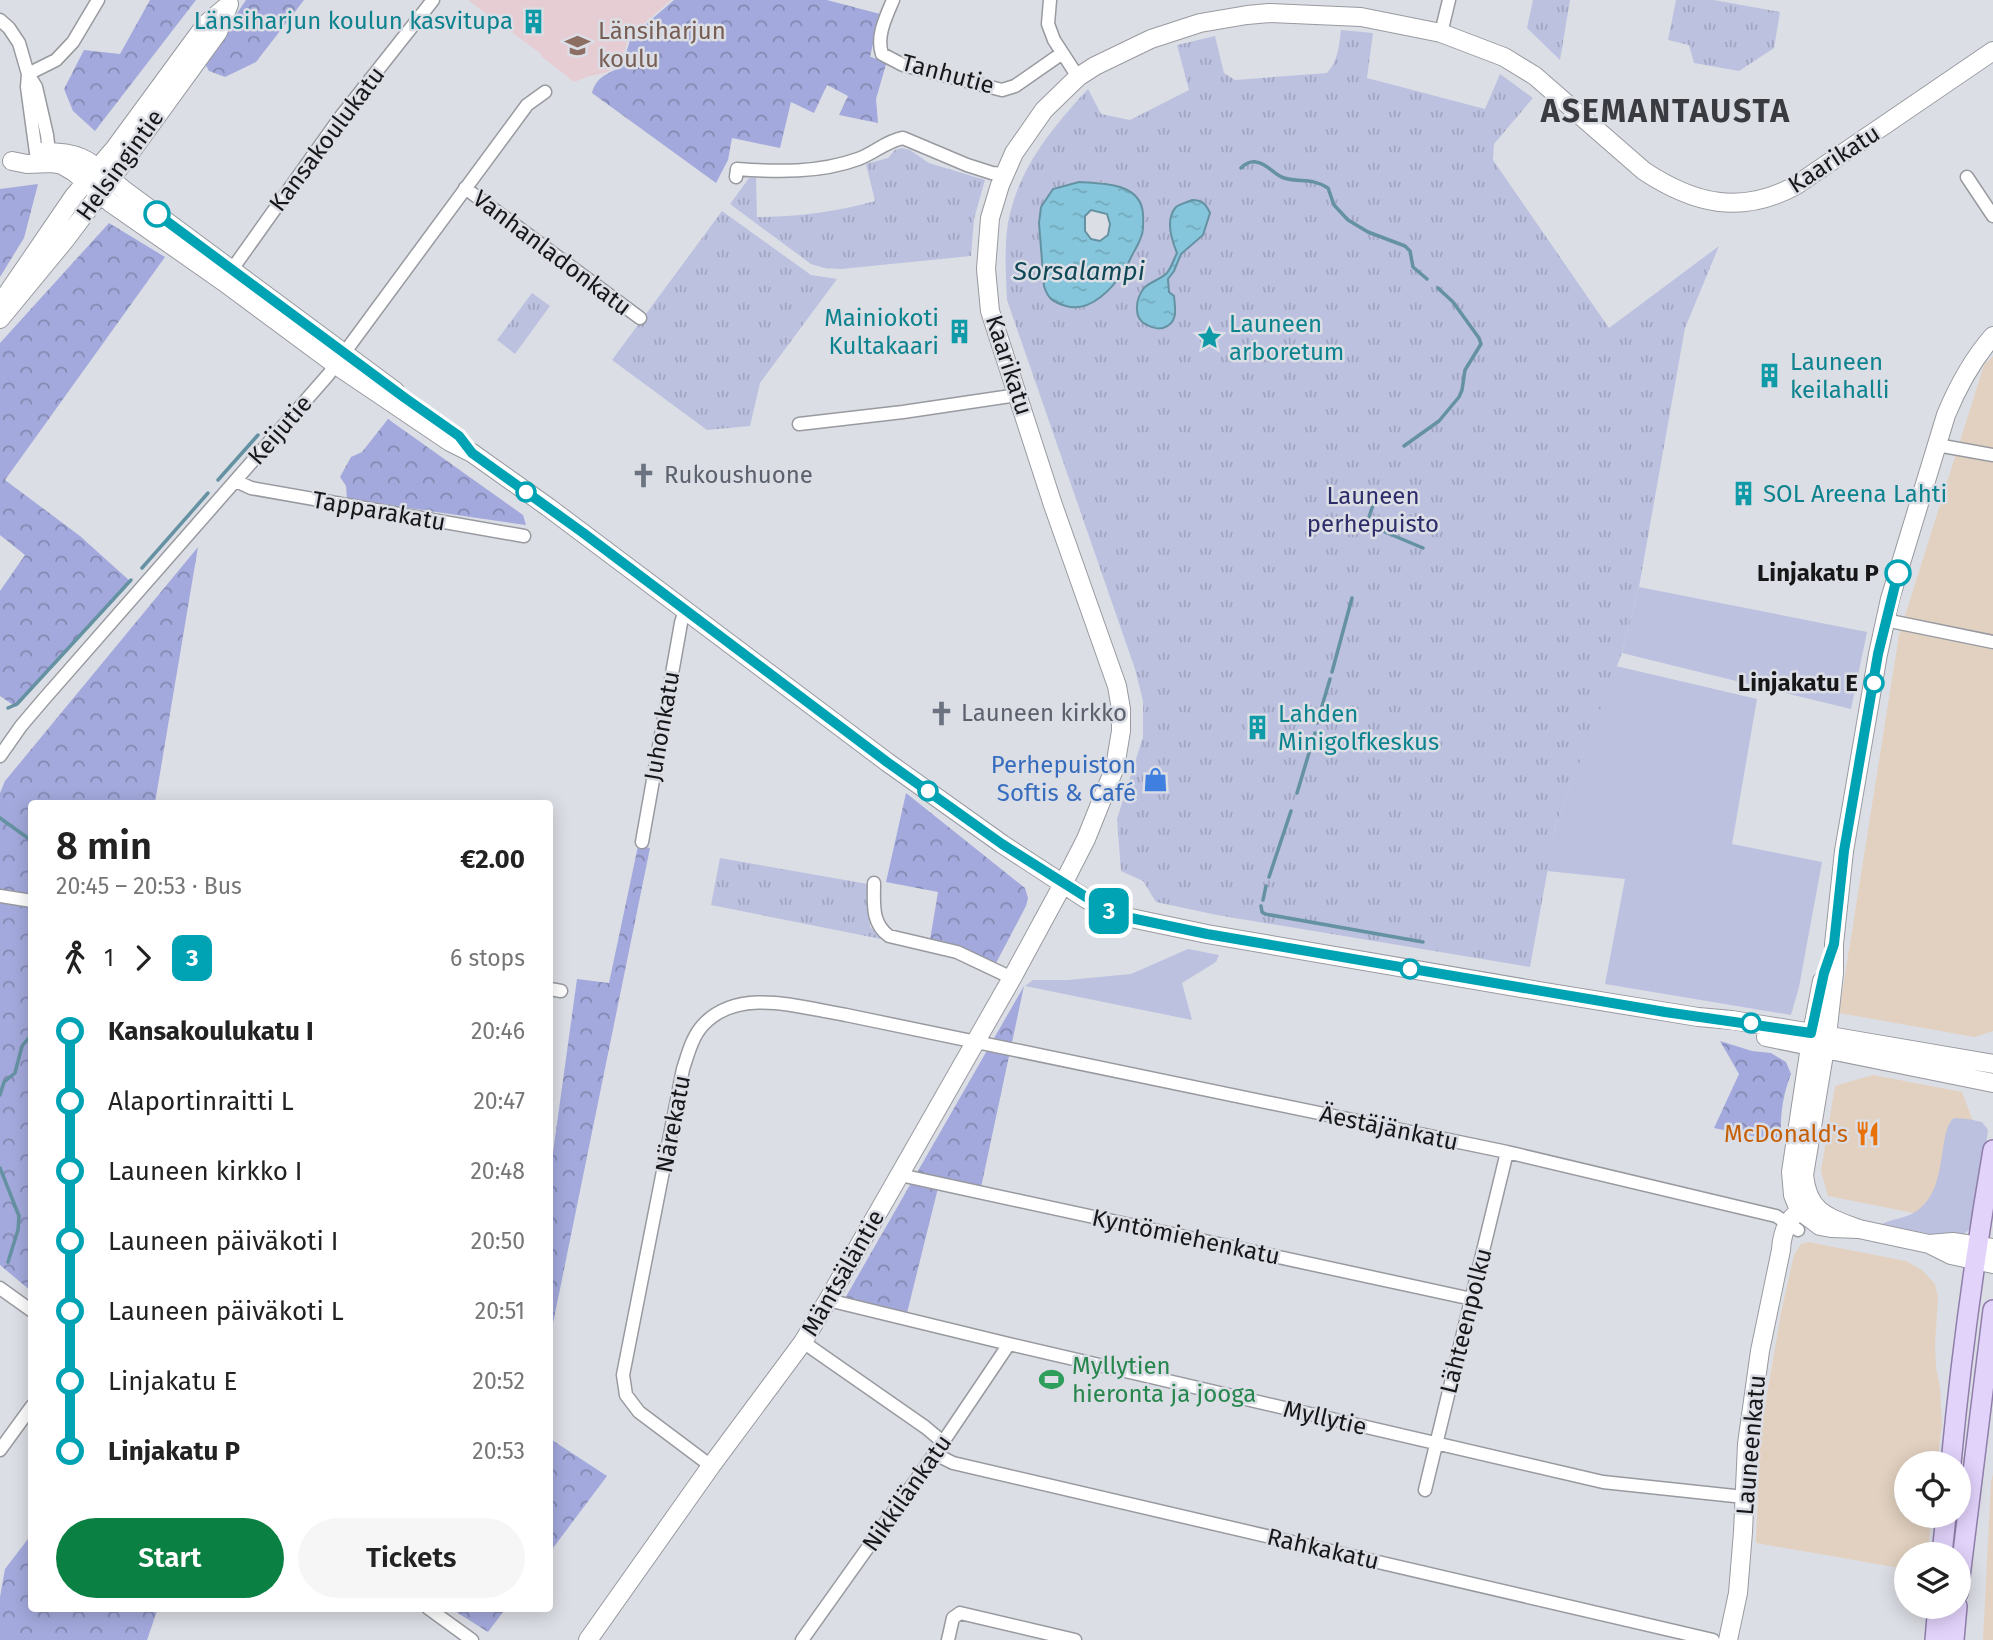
<!DOCTYPE html>
<meta charset="utf-8">
<style>
body{margin:0;font-family:"Fira Sans",sans-serif;background:#f6f6f6;color:#222;height:100vh;display:flex;flex-direction:column;font-size:26px;white-space:nowrap}
*{box-sizing:border-box;margin:0}
p{font-size:23px;color:#767676}
.icon{flex:none;width:38px;height:38px;fill:none;stroke:currentColor;stroke-width:2;stroke-linecap:round;stroke-linejoin:round}
.map{position:relative;flex:1;overflow:hidden}
.details{position:absolute;left:28px;top:800px;width:525px;height:812px;display:flex;flex-direction:column;background:#fff;border-radius:7px;box-shadow:0 4px 18px #0003}
.details>*{flex:none}
.badge{padding:0 14px;border-radius:10px;font-size:24px;line-height:46px}
.buttons{position:absolute;left:1894px;top:1451px;display:grid;gap:14px}
.buttons a{display:grid;place-items:center;width:77px;height:77px;border-radius:50%;background:#fff;box-shadow:0 4px 18px #0003;font-size:35px}
.map>.badge{position:absolute;translate:-50% -50%;box-shadow:0 0 0 4px #fff}
.legs{display:flex;align-items:center;gap:10px;height:77px;padding:0 28px;font-size:23px}
.legs p{margin-inline-start:auto}
.summary{display:flex;align-items:center;justify-content:space-between;height:119px;padding:0 28px}
h1{font-size:38px;font-weight:600;line-height:52px}
.primary-button{display:flex;gap:14px;margin-top:auto;padding:14px 28px}
.primary-button a{flex:1;height:80px;border-radius:42px;background:#0b8043;color:#fff;font-size:28px;font-weight:600;line-height:80px;text-align:center}
.primary-button a+a{background:#f6f6f6;color:#222}
ul{padding:0 28px;list-style:none}
li{display:flex;align-items:center;gap:24px;height:70px;font-size:26px}
li i{display:grid;place-items:center;width:10px;height:100%;margin:0 9px;background:currentColor}
li i::after{content:'';width:18px;height:18px;margin:-9px;border:5px solid;border-radius:50%;background:#fff}
li p{margin-inline-start:auto}
li:first-child i{background:linear-gradient(#0000 50%,currentColor 0)}
li:last-child i{background:linear-gradient(currentColor 50%,#0000 0)}
.map>svg:first-child{display:block}
.commercial{fill:#e2d1c0}
.education{fill:#e6cdd4}
.green{fill:#bcc1e0}
.forest{fill:url(#forest-crowns)}
.park{fill:url(#park-tufts);fill-rule:evenodd}
.water{fill:url(#water-ripples);stroke:#6592a2;stroke-width:2;fill-rule:evenodd}
.lines{fill:none;stroke-linecap:round;stroke-linejoin:round}
.stream{stroke:#6592a2;stroke-width:3.5}
.street-casing{stroke:#989aa0;stroke-width:15}
.secondary-casing{stroke:#989aa0;stroke-width:20}
.primary-casing{stroke:#8f7eaa;stroke-width:22}
.street{stroke:#fff;stroke-width:12}
.secondary{stroke:#fff;stroke-width:18}
.primary{stroke:#e2d3fb;stroke-width:19}
.line-1-casing{stroke:#fff;stroke-width:16}
.line-1{stroke:#00a3b4;stroke-width:10}
.stop-1-dot{fill:#fff;stroke:#00a3b4;stroke-width:3.5}
.labels{text-anchor:middle;dominant-baseline:central;stroke-width:5;stroke-linejoin:round;paint-order:stroke}
.culture-label{font-size:24px;fill:#0d838f;stroke:#dcdee5;text-anchor:start}
.education-label{font-size:24px;fill:#785e54;stroke:#dcdee5;text-anchor:start}
.street-label{font-size:24px;fill:#17171a;stroke:#dcdee5}
.worship-label{font-size:24px;fill:#5b616d;stroke:#dcdee5;text-anchor:start}
.park-label{font-size:24px;fill:#2c2d6a;stroke:#dcdee5}
.stop-label{font-size:24px;font-weight:bold;fill:#17171a;stroke:#dcdee5;text-anchor:end}
.shop-label{font-size:24px;fill:#366cbe;stroke:#dcdee5;text-anchor:end}
.food-label{font-size:24px;fill:#c56008;stroke:#dcdee5;text-anchor:end}
.leisure-label{font-size:24px;fill:#27864d;stroke:#dcdee5;text-anchor:start}
.water-label{font-size:26px;font-style:italic;fill:#104858;stroke:#dcdee5}
.district-label{font-size:32px;font-weight:bold;letter-spacing:2px;fill:#3a3b40;stroke:#dcdee5}
</style>
<div class="map">
<svg width="1993" height="1640" viewBox="0 0 1993 1640">
<defs>
<pattern id="forest-crowns" width="20" height="18" patternUnits="userSpaceOnUse" patternTransform="scale(1.75)"><rect width="20" height="18" fill="#a3a9dc"/><path d="M2 6a3 3 0 1 1 6 0M12 15a3 3 0 1 1 6 0" fill="none" stroke="#8489b2"/></pattern>
<pattern id="park-tufts" width="24" height="20" patternUnits="userSpaceOnUse" patternTransform="scale(1.75)"><rect width="24" height="20" fill="#bcc1e0"/><path d="M3 7l-1-3M5 7V3M7 7l1-3M15 17l-1-3M17 17v-4M19 17l1-3" fill="none" stroke="#a1a5c0"/></pattern>
<pattern id="water-ripples" width="26" height="14" patternUnits="userSpaceOnUse" patternTransform="scale(1.75)"><rect width="26" height="14" fill="#86c6dc"/><path d="M2 4q2-2 4 0t4 0M15 11q2-2 4 0t4 0" fill="none" stroke="#73a9bc"/></pattern>
</defs>
<rect width="100%" height="100%" fill="#dcdee5"/>
<!-- commercial -->
<path class="commercial" d="M1993 356V1031L1975 1037 1839 1013 1899 635 1984 365Z
M1873 1075 1962 1092 1976 1129 1949 1220 1828 1196 1821 1171 1835 1086Z
M1808 1242 1906 1261 1922 1270 1935 1284 1938 1297 1935 1345 1936 1367 1940 1388 1942 1424 1937 1463H1906V1516H1932L1927 1554H1906V1569L1756 1543 1760 1436 1781 1313 1794 1255 1801 1244Z
M1993 1474V1640H1983L1991 1482Z"/>
<!-- education -->
<path class="education" d="M468 0H671L629 37 622 59 614 68 605 73 590 76 574 82 541 56 540 53Z"/>
<!-- green -->
<path class="green" d="M1639 587 1867 632 1851 709 1622 653Z
M1616 666 1757 699 1732 844 1822 862 1799 987 1791 1015 1605 984 1625 879 1547 871 1556 824Z
M1188 949 1219 955 1216 962 1182 983 1192 1020 1025 986 1033 980H1068L1131 974Z
M1954 1118 1968 1119 1982 1122 1988 1130C1985 1150 1980 1212 1972 1226 1967 1233 1961 1236 1954 1239L1882 1224C1894 1218 1906 1219 1918 1210 1949 1188 1937 1131 1954 1118Z"/>
<!-- forest -->
<path class="forest" d="M150 0H196L95 131 73 111 64 89 84 50 120 54Z
M246 0H304L256 62 225 77 209 71 204 62Z
M674 0H827L880 14 870 57 887 61 876 99 878 123 839 115 848 96 827 85 814 113 791 102 780 148 732 138 728 160 716 183 592 93C596 77 608 73 622 67L631 37Z
M38 184 24 238 0 277V189Z
M109 223 165 257 5 480 80 536 131 582 16 707 0 696V591L25 555 0 535V343Z
M388 419 523 515 526 525 347 499 346 486 340 477 351 457 362 452Z
M198 547 155 803H32L31 1291 0 1265V793L5 781Z
M906 793 1025 888 1028 898 1026 906 995 965 930 940 938 892 886 882Z
M638 846 650 848 550 1338V1174L577 979 609 983Z
M1024 986 980 1192 939 1184 907 1313 844 1300Z
M1720 1041 1752 1051 1771 1053 1786 1062 1791 1074C1782 1097 1780 1117 1781 1142L1714 1128 1739 1074Z
M550 1424 552 1440 607 1476 550 1552Z
M31 1535 32 1608H158L147 1640H0V1597L5 1569Z
M450 1608H506L488 1632Z"/>
<!-- park -->
<path class="park" d="M1533 0H1570L1560 60 1527 28Z
M1676 0H1714L1780 12 1774 48 1739 71 1694 63 1689 45 1668 40Z
M1341 30 1373 33 1367 78 1485 109 1500 74 1533 98 1494 144 1493 160 1609 328 1719 246 1685 328 1639 587 1622 653 1556 824 1530 967 1217 915 1156 902 1143 881 1121 871 1117 819 1143 737V701L1135 669 1007 300C1006 275 1004 249 1008 223 1018 169 1051 129 1088 89L1101 114 1130 120 1189 90 1177 45 1215 36 1224 73 1235 80 1327 73C1338 61 1339 46 1341 30ZM1093 182C1125 180 1153 203 1142 237 1141 242 1136 246 1134 251 1127 264 1120 276 1111 289L1043 268 1039 223ZM1192 200 1203 235 1181 254 1174 271 1168 279 1169 293 1174 296 1175 307 1144 289 1168 272 1177 253 1171 240 1176 208Z
M902 148 910 150 929 163 985 180 974 219 971 256 841 269 824 268 811 264 730 204 749 178 756 177 757 217C798 217 835 212 875 201L866 164 888 158 895 150Z
M722 211 811 275 837 279 760 383 750 426 707 430 612 360Z
M532 293 550 306 515 354 497 340Z
M720 858 868 884 870 927 886 940 711 905Z"/>
<!-- water -->
<path class="water" d="M1079 182C1103 183 1141 183 1143 214 1144 231 1143 235 1135 250 1131 256 1129 263 1125 269 1113 288 1091 313 1066 306 1053 302 1048 299 1044 286L1039 223 1041 207 1053 189ZM1091 210 1107 214 1110 224 1108 235 1100 241 1091 239 1085 231V216Z
M1192 200C1202 200 1206 204 1210 213L1203 235 1181 254 1174 271 1168 279 1169 292 1174 296C1175 308 1179 323 1163 328 1158 329 1152 328 1147 325 1133 319 1135 300 1144 288 1150 282 1161 279 1167 273 1171 268 1174 259 1177 253 1172 241 1165 219 1176 207 1180 204 1188 202 1192 200Z"/>
<g class="lines">
<!-- stream -->
<path class="stream" d="M1241 168C1245 164 1249 161 1256 162 1267 163 1274 175 1284 178 1301 183 1310 177 1328 188L1334 205 1348 220 1368 232 1405 246 1410 251 1413 267 1427 279
M1404 446 1439 421 1459 397 1462 390 1465 370 1481 344 1479 338 1453 302 1438 288
M218 480 258 435
M1366 524 1423 548
M1366 526 1374 502
M142 568 208 493
M1332 672 1352 598
M8 708 17 704 131 580
M1317 723 1330 679
M1312 743 1315 733
M1297 793 1309 753
M0 818 32 841
M1269 877 1291 811
M1263 900 1266 886
M1261 906 1262 912 1265 914 1423 942
M0 1095 4 1082 15 1073 22 1046 32 1034
M0 1168 19 1216 18 1230 8 1262"/>
<defs>
<path id="street" d="M893 0C886 17 876 36 882 54L903 65 1002 90 1015 86 1061 54
M1050 0 1048 24 1054 40 1078 77
M0 20 9 28 19 43 28 74 36 87 47 135 49 152 44 163 36 153 27 87 28 74
M1441 33 1449 0
M28 74 56 60 73 42 98 0
M736 177 737 169C776 172 820 173 858 159 873 154 886 141 903 138L967 165 992 173 1005 174
M1967 177 1993 216
M465 188 640 318
M228 275 339 119 433 0
M799 424 903 412 1018 395
M1937 445 1993 455
M236 481 251 488 524 536
M1885 620 1993 642
M0 756 21 726 44 699 328 375 527 105 545 92
M642 842 681 623 685 610
M874 883C874 903 871 923 889 936L957 952 1012 978
M0 896 32 901
M550 989 561 991
M900 1175 1472 1299
M0 1288 32 1311
M828 1300 1009 1344 1603 1482 1744 1497
M803 1342 925 1427 943 1442
M0 1450 32 1406
M935 1454 953 1463 1713 1640
M711 1466 639 1412 626 1395 623 1375 683 1069C688 1054 692 1037 703 1025 739 986 801 1008 846 1015L1507 1152 1776 1216 1798 1230
M1425 1490 1507 1152
M428 1608 472 1640
M802 1640 943 1442 1009 1344
M948 1640 953 1618 960 1613 1075 1640"/>
<path id="secondary" d="M40 152C87 151 91 164 124 190L395 391
M12 161 27 164 51 163 62 165 74 172 111 203 224 282 336 365 450 442 472 453 548 507 887 762 1002 844 1086 899 1106 909 1126 917 1207 934 1539 991 1698 1017 1732 1020 1812 1033 1993 1064
M5 297 74 196 115 148 206 24 225 8
M0 319 65 240 125 160 218 32 229 4
M1822 981 1812 1033 1791 1172 1793 1195 1799 1210 1820 1226 1831 1228 1859 1229 1929 1244 1953 1242 1993 1248
M1766 1037 1993 1083
M1859 1229C1827 1217 1808 1213 1804 1175L1827 1036 1834 973V944L1844 851 1878 654 1890 599 1946 415C1958 386 1972 360 1993 336
M1929 1244 1951 1255 1993 1264
M588 1640 711 1466 803 1342 828 1300 1012 978 1063 884 1086 839 1115 767 1121 731V709L1117 686 1053 505 990 311 986 269 990 218 1000 185 1014 153 1044 110 1078 77 1095 66 1151 39 1200 23 1247 15 1269 13 1361 17 1441 33 1504 57 1535 76 1644 171C1694 204 1740 215 1795 186L1993 51
M1728 1640 1738 1593 1743 1532 1747 1444 1760 1351 1781 1250C1782 1230 1790 1212 1810 1206"/>
<path id="primary" d="M1951 1463C1961 1358 1975 1254 1993 1150
M1942 1554 1946 1516
M1958 1593 1993 1310
M1935 1640 1938 1606
M1954 1640 1957 1606"/>
</defs>
<!-- street casing -->
<use href="#street" class="street-casing"/>
<!-- secondary casing -->
<use href="#secondary" class="secondary-casing"/>
<!-- primary casing -->
<use href="#primary" class="primary-casing"/>
<!-- street -->
<use href="#street" class="street"/>
<!-- secondary -->
<use href="#secondary" class="secondary"/>
<!-- primary -->
<use href="#primary" class="primary"/>
</g>
<g class="lines">
<defs>
<path id="line-1" d="M157 214 405 398 459 436 472 453 582 532 887 762 1002 844 1105 909 1126 917 1207 934 1665 1012 1811 1033 1824 973 1834 944 1844 851 1878 654 1898 573"/>
</defs>
<!-- line-1 casing -->
<use href="#line-1" class="line-1-casing"/>
<!-- line-1 -->
<use href="#line-1" class="line-1"/>
</g>
<!-- icons -->
<defs>
<symbol id="building-bare" viewBox="-9 -9 18 18"><path d="M-4-6H4V6H1V3H-1V6H-4ZM-2.5-4.3h1.7v1.8h-1.7ZM.8-4.3h1.7v1.8H.8ZM-2.5-1h1.7V.8h-1.7ZM.8-1h1.7V.8H.8Z" fill="#0f9aa8" stroke="#dcdee5" stroke-width="2.5" paint-order="stroke"/></symbol>
<symbol id="school-bare" viewBox="-9 -9 18 18"><path d="M0-5L7-2L0 1L-7-2ZM-4 1L0 2.5L4 1V4Q0 6-4 4Z" fill="#8d6e63" stroke="#dcdee5" stroke-width="2.5" paint-order="stroke"/></symbol>
<symbol id="sight-bare" viewBox="-9 -9 18 18"><path d="M0-6L1.8-2.2L6-1.7L2.9 1.2L3.7 5.4L0 3.3L-3.7 5.4L-2.9 1.2L-6-1.7L-1.8-2.2Z" fill="#0f9aa8" stroke="#dcdee5" stroke-width="2.5" paint-order="stroke"/></symbol>
<symbol id="church-bare" viewBox="-9 -9 18 18"><path d="M-1.2-6h2.4v3.5h3.3v2.4h-3.3V6h-2.4V-.1h-3.3v-2.4h3.3Z" fill="#6b7280" stroke="#dcdee5" stroke-width="2.5" paint-order="stroke"/></symbol>
<symbol id="shop-bare" viewBox="-9 -9 18 18"><path d="M-5-2.5h2.3a2.7 3.5 0 0 1 5.4 0H5L5.5 6h-11ZM-1.5-2.5h3a1.5 2.3 0 0 0-3 0Z" fill="#3f7fe0" stroke="#dcdee5" stroke-width="2.5" paint-order="stroke"/></symbol>
<symbol id="restaurant-bare" viewBox="-9 -9 18 18"><path d="M-5-6h1v4h1v-4h1v4h1v-4h1v5L-1.5 .5V6h-2V.5L-5-1ZM5-6V6H3V1.5H1.5Q1.5-4 5-6Z" fill="#e8710a" stroke="#dcdee5" stroke-width="2.5" paint-order="stroke"/></symbol>
<symbol id="stadium-bare" viewBox="-9 -9 18 18"><path d="M0-5a6.5 5 0 1 0 0 10a6.5 5 0 1 0 0-10ZM-3.5-1.8h7v3.6h-7Z" fill="#2e9e5b" stroke="#dcdee5" stroke-width="2.5" paint-order="stroke"/></symbol>
</defs>
<g fill-rule="evenodd">
<use href="#building-bare" x="516" y="4" width="35" height="35"/>
<use href="#school-bare" x="560" y="28" width="35" height="35"/>
<use href="#building-bare" x="942" y="314" width="35" height="35"/>
<use href="#sight-bare" x="1192" y="320" width="35" height="35"/>
<use href="#building-bare" x="1752" y="358" width="35" height="35"/>
<use href="#church-bare" x="626" y="458" width="35" height="35"/>
<use href="#building-bare" x="1726" y="476" width="35" height="35"/>
<use href="#church-bare" x="924" y="696" width="35" height="35"/>
<use href="#building-bare" x="1240" y="710" width="35" height="35"/>
<use href="#shop-bare" x="1138" y="762" width="35" height="35"/>
<use href="#restaurant-bare" x="1850" y="1116" width="35" height="35"/>
<use href="#stadium-bare" x="1034" y="1362" width="35" height="35"/>
</g>
<!-- markers -->
<g class="stop-1-dot">
<circle cx="157" cy="214" r="12"/>
<circle cx="526" cy="492" r="9"/>
<circle cx="1898" cy="573" r="12"/>
<circle cx="1874" cy="683" r="9"/>
<circle cx="928" cy="791" r="9"/>
<circle cx="1410" cy="969" r="9"/>
<circle cx="1751" cy="1023" r="9"/>
</g>
<g class="labels">
<!-- culture labels -->
<g class="culture-label">
<text x="513" y="21" text-anchor="end">Länsiharjun koulun kasvitupa</text>
<text x="939" y="318" text-anchor="end">Mainiokoti<tspan x="939" dy="28">Kultakaari</tspan></text>
<text x="1229" y="324">Launeen<tspan x="1229" dy="28">arboretum</tspan></text>
<text x="1790" y="362">Launeen<tspan x="1790" dy="28">keilahalli</tspan></text>
<text x="1763" y="494">SOL Areena Lahti</text>
<text x="1278" y="714">Lahden<tspan x="1278" dy="28">Minigolfkeskus</tspan></text>
</g>
<!-- education labels -->
<g class="education-label">
<text x="598" y="31">Länsiharjun<tspan x="598" dy="28">koulu</tspan></text>
</g>
<!-- street labels -->
<g class="street-label">
<text transform="translate(948 74) rotate(15)">Tanhutie</text>
<text transform="translate(327 139) rotate(-53)">Kansakoulukatu</text>
<text transform="translate(1834 159) rotate(-33)">Kaarikatu</text>
<text transform="translate(120 165) rotate(-54)">Helsingintie</text>
<text transform="translate(552 253) rotate(37)">Vanhanladonkatu</text>
<text transform="translate(1009 365) rotate(72)">Kaarikatu</text>
<text transform="translate(280 430) rotate(-49)">Keijutie</text>
<text transform="translate(379 511) rotate(10)">Tapparakatu</text>
<text transform="translate(662 726) rotate(-80)">Juhonkatu</text>
<text transform="translate(673 1124) rotate(-79)">Närekatu</text>
<text transform="translate(1389 1128) rotate(12)">Äestäjänkatu</text>
<text transform="translate(1186 1237) rotate(12)">Kyntömiehenkatu</text>
<text transform="translate(843 1273) rotate(-60)">Mäntsäläntie</text>
<text transform="translate(1466 1321) rotate(-76)">Lähteenpolku</text>
<text transform="translate(1325 1418) rotate(13)">Myllytie</text>
<text transform="translate(1751 1445) rotate(-85)">Launeenkatu</text>
<text transform="translate(907 1493) rotate(-55)">Nikkilänkatu</text>
<text transform="translate(1323 1549) rotate(13)">Rahkakatu</text>
</g>
<!-- worship labels -->
<g class="worship-label">
<text x="664" y="475">Rukoushuone</text>
<text x="961" y="713">Launeen kirkko</text>
</g>
<!-- park labels -->
<g class="park-label">
<text x="1373" y="496">Launeen<tspan x="1373" dy="28">perhepuisto</tspan></text>
</g>
<!-- stop labels -->
<g class="stop-label">
<text x="1879" y="573">Linjakatu P</text>
<text x="1858" y="683">Linjakatu E</text>
</g>
<!-- shop labels -->
<g class="shop-label">
<text x="1136" y="765">Perhepuiston<tspan x="1136" dy="28">Softis &amp; Café</tspan></text>
</g>
<!-- food labels -->
<g class="food-label">
<text x="1848" y="1134">McDonald's</text>
</g>
<!-- leisure labels -->
<g class="leisure-label">
<text x="1072" y="1366">Myllytien<tspan x="1072" dy="28">hieronta ja jooga</tspan></text>
</g>
<!-- water labels -->
<g class="water-label">
<text x="1079" y="271">Sorsalampi</text>
</g>
<!-- district labels -->
<g class="district-label">
<text x="1666" y="111">ASEMANTAUSTA</text>
</g>
</g>
</svg>
<div class="buttons">
<a><svg class="icon" aria-label="locate" viewBox="0 0 24 24"><circle cx="12" cy="12" r="6"/><path d="M12 2v4M12 18v4M2 12h4M18 12h4"/></svg></a>
<a><svg class="icon" aria-label="layers" viewBox="0 0 24 24"><path d="M12 4l9 5-9 5-9-5zM3 14l9 5 9-5"/></svg></a>
</div>
<b class="badge" style="left:1109px;top:911px;background:#00a3b4;color:#fff">3</b>
<section class="details">
<div class="summary"><div><h1>8 min</h1><p>20:45 – 20:53 · Bus</p></div><b>€2.00</b></div>
<div class="legs"><svg class="icon" aria-label="walk" viewBox="0 0 24 24"><circle cx="13" cy="4" r="2"/><path d="M13 8l-2 6 4 7M11 14l-3 7M7 12l3-4h3l4 4"/></svg>1<svg class="icon" aria-label="forward" viewBox="0 0 24 24"><path d="M9 5l7 7-7 7"/></svg><b class="badge" style="background:#00a3b4;color:#fff">3</b><p>6 stops</p></div>
<ul>
<li><i style="color:#00a3b4"></i><b>Kansakoulukatu I</b><p>20:46</p></li>
<li><i style="color:#00a3b4"></i><span>Alaportinraitti L</span><p>20:47</p></li>
<li><i style="color:#00a3b4"></i><span>Launeen kirkko I</span><p>20:48</p></li>
<li><i style="color:#00a3b4"></i><span>Launeen päiväkoti I</span><p>20:50</p></li>
<li><i style="color:#00a3b4"></i><span>Launeen päiväkoti L</span><p>20:51</p></li>
<li><i style="color:#00a3b4"></i><span>Linjakatu E</span><p>20:52</p></li>
<li><i style="color:#00a3b4"></i><b>Linjakatu P</b><p>20:53</p></li>
</ul>
<div class="primary-button"><a>Start</a><a>Tickets</a></div>
</section>
</div>
